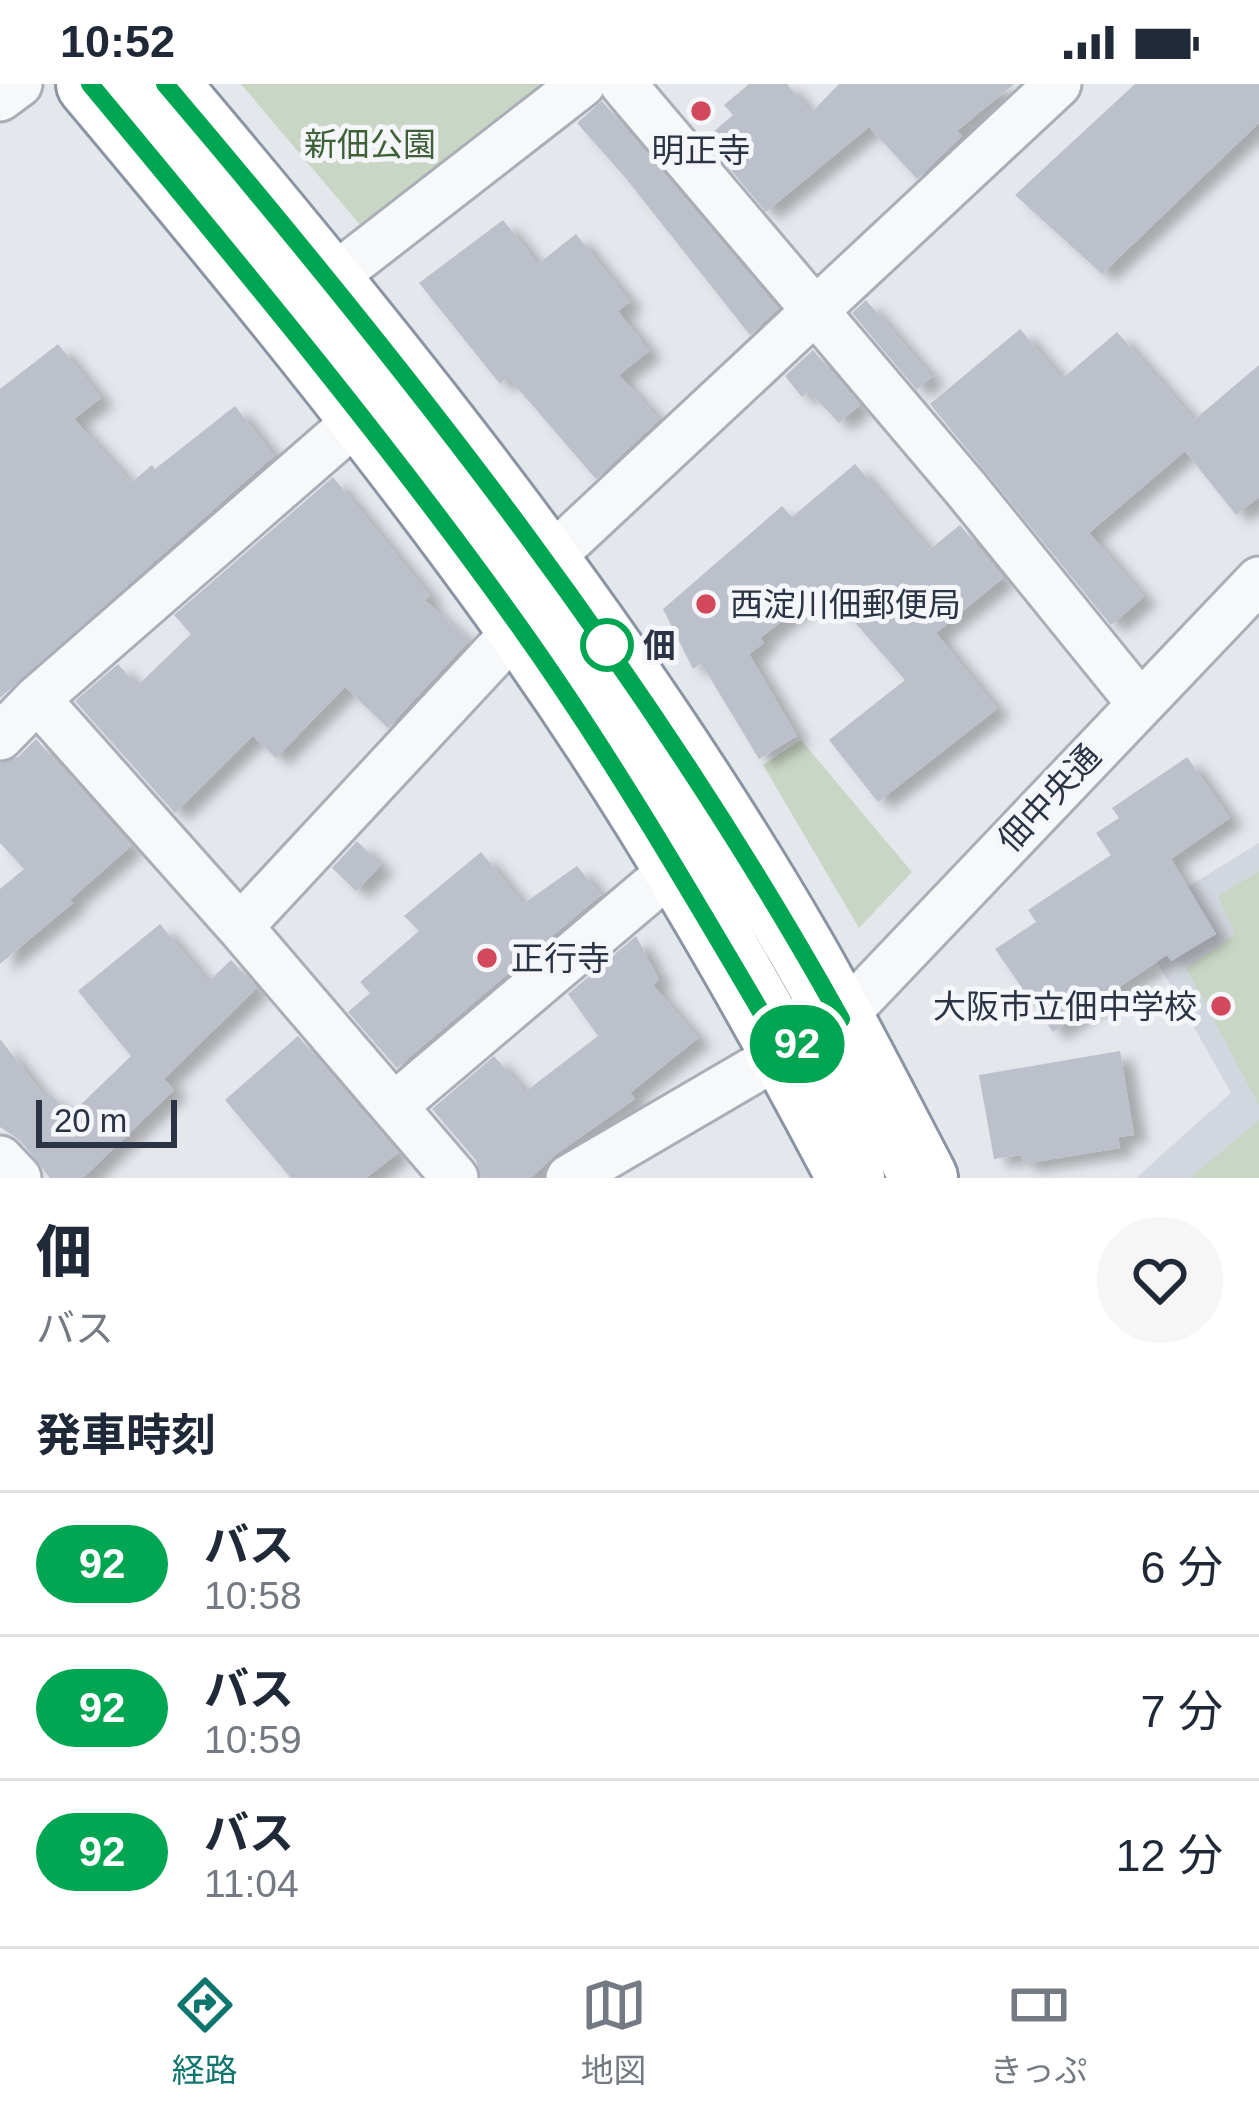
<!DOCTYPE html>
<html lang="ja">
<meta charset="utf-8">
<style>
body{margin:0;font-family:Helvetica,"Noto Sans JP",sans-serif;background:#f6f6f7;color:#1f2937;height:100vh;display:flex;flex-direction:column;font-size:45px;white-space:nowrap}
*{box-sizing:border-box;margin:0}
p{font-size:39px;color:#747a83}
.icon{flex:none;width:66px;height:66px;fill:none;stroke:currentColor;stroke-width:2;stroke-linecap:round;stroke-linejoin:round}
.map{position:relative;height:1094px;overflow:hidden}
.drawer{display:flex;flex-direction:column;background:#fff;flex:1}
.drawer>*{flex:none}
.badge{padding:0 24px;border-radius:39px;font-size:42px;line-height:78px}
.scale{position:absolute;left:36px;bottom:30px;width:141px;box-sizing:border-box;padding-left:12px;border:6px solid #2b3445;border-top:0;font-size:33px;line-height:42px;white-space:nowrap;color:#2b3445;-webkit-text-stroke:9px #f4f6f9;paint-order:stroke}
.map>.badge{position:absolute;translate:-50% -50%;box-shadow:0 0 0 6px #fff}
h2{padding:0 36px;font-size:45px;line-height:108px}
.round{display:grid;place-items:center;flex:none;width:126px;height:126px;border-radius:63px;background:#f6f6f7}
.summary{display:flex;align-items:center;justify-content:space-between;height:204px;padding:0 36px}
h1{font-size:57px;font-weight:800;line-height:90px}
ul{padding:0;list-style:none}
li{display:flex;align-items:center;gap:36px;height:144px;padding:0 36px;border-top:3px solid #e0e1e3}
li div{flex:1}
li b{display:block;font-size:45px}
li em{font-style:normal}
li .badge{min-width:132px;font-weight:700;text-align:center}
.status{display:flex;justify-content:space-between;align-items:center;height:84px;padding:0 60px;background:#fff;direction:ltr}
.status svg{height:33px;fill:currentColor}
.tabs{display:flex;justify-content:space-around;align-items:center;height:168px;border-top:3px solid #e0e1e3;background:#fff;font-size:33px;color:#747a83}
.tabs a{display:grid;justify-items:center;gap:6px}
.tabs .selected{color:#0f766e}
.map>svg:first-child{display:block}
.built{fill:#d2d6de}
.green{fill:#c9d6c5}
.building{fill:#bbc0ca;filter:url(#shadow)}
.lines{fill:none;stroke-linecap:round;stroke-linejoin:round}
.minor-casing{stroke:#a9aeb7;stroke-width:51}
.highway-casing{stroke:#8b94a3;stroke-width:72}
.minor{stroke:#f7f8fa;stroke-width:45}
.highway{stroke:#fff;stroke-width:66}
.line-casing{stroke:#fff;stroke-width:27}
.line{stroke:#00a651;stroke-width:18}
.poi-dot{fill:#d1495b;stroke:#f4f6f9;stroke-width:4.5}
.stop-dot{fill:#fff;stroke:#00a651;stroke-width:6}
.labels{text-anchor:middle;dominant-baseline:central;stroke-width:10;stroke-linejoin:round;paint-order:stroke}
.park-label{font-size:33px;fill:#3f6138;stroke:#f4f6f9}
.poi-label{font-size:33px;fill:#2b3445;stroke:#f4f6f9;text-anchor:start}
.stop-label{font-size:33px;font-weight:bold;fill:#2b3445;stroke:#f4f6f9;text-anchor:start}
.street-label{font-size:33px;fill:#2b3445;stroke:#f4f6f9}
</style>
<div class="status"><b>10:52</b><svg viewBox="0 0 49 12"><path d="M0 12V9h3v3zM5 12V6h3v6zM10 12V3h3v9zM15 12V0h3v12zM26 1h20v11H26zM47 4h2v5h-2z"/></svg></div>
<div class="map">
<svg width="1259" height="1094" viewBox="0 0 1259 1094">
<defs>
<filter id="shadow"><feDropShadow dx="13" dy="8" stdDeviation="6" flood-color="#0004"/></filter>
</defs>
<rect width="100%" height="100%" fill="#e4e7ec"/>
<!-- built -->
<path class="built" d="M1259 759V1094H1136L1231 1009 1134 836Z"/>
<!-- green -->
<path class="green" d="M241 0H549L361 142Z
M801 656 912 788 859 844 763 681Z
M1259 787V1021L1186 884 1235 850 1218 812Z
M1259 1036V1094H1190Z"/>
<!-- building -->
<path class="building" d="M749 0H787L811 29 839 0H1014L957 47 962 52 917 95 869 43 766 128 705 55 733 31 724 21Z
M1135 0H1259V39L1102 190 1015 111Z
M602 17 778 225 750 251 624 92 577 39Z
M503 136 538 180 576 150 630 218 618 227 649 267 619 291 659 336 596 395 508 293 500 300 419 199Z
M866 216 932 293 917 306 852 229Z
M1020 245 1062 295 1117 248 1194 336 1259 281V413L1236 431 1185 367 1089 449 1144 513 1111 541 930 320Z
M58 260 101 314 74 335 131 399 152 381 155 385 235 322 274 372 0 614V305Z
M813 266 860 321 839 339 809 307 802 313 785 292Z
M855 380 929 466 960 441 1003 494 936 549 997 625 878 718 829 656 905 596 825 504 760 554 764 559 749 570 797 652 759 675 701 579 693 585 663 525 782 422 792 433Z
M333 393 430 512 425 516 469 557 388 644 345 603 276 674 253 652 175 729 75 617 118 580 137 602 191 550 174 531Z
M36 655 131 762 70 816 73 819 0 880V805L24 785 0 759V679L18 673Z
M1187 673 1230 734 1171 775 1216 850 1171 877 1167 871 1053 948 995 865 1036 838 1028 826 1111 771 1096 749 1119 734 1112 724Z
M357 757 381 781 356 807 332 784Z
M481 768 523 820 577 782 601 811 397 984 348 928 370 909 360 898 419 847 404 832Z
M160 840 208 898 231 876 257 904 164 995 174 1006 83 1094H50L20 1056 0 1043V955L46 1014 50 1010 70 1031 131 972 78 907Z
M636 852 659 896 653 901 698 954 630 1009 635 1015 555 1071 531 1094H481L476 1076 432 1025 494 972 525 1008 598 952 568 910Z
M298 952 398 1069 366 1094H291L225 1016Z
M1120 967 1134 1051 1118 1053 1120 1064 1023 1080 1021 1071 994 1075 979 991Z"/>
<g class="lines">
<defs>
<path id="minor" d="M623 0 967 406 1139 618
M0 14 19 0
M331 195 582 0
M547 477 1058 0
M37 615 240 843 455 1094
M0 653 37 615 362 332
M240 843 519 543
M394 1022 676 783
M0 1075 18 1094
M569 1094 841 935 1259 496"/>
<path id="highway" d="M90 0C238 176 384 354 518 541 643 716 751 904 851 1094
M165 0C396 273 620 552 800 862 844 938 883 1016 924 1094"/>
</defs>
<!-- minor casing -->
<use href="#minor" class="minor-casing"/>
<!-- highway casing -->
<use href="#highway" class="highway-casing"/>
<!-- minor -->
<use href="#minor" class="minor"/>
<!-- highway -->
<use href="#highway" class="highway"/>
</g>
<g class="lines">
<defs>
<path id="line" d="M90 0C237 177 385 354 519 542 616 678 699 823 784 967L841 935C653 597 415 294 165 0"/>
</defs>
<!-- line casing -->
<use href="#line" class="line-casing"/>
<!-- line -->
<use href="#line" class="line"/>
</g>
<!-- markers -->
<g class="poi-dot">
<circle cx="701" cy="27" r="12"/>
<circle cx="706" cy="520" r="12"/>
<circle cx="487" cy="874" r="12"/>
<circle cx="1221" cy="922" r="12"/>
</g>
<circle class="stop-dot" cx="607" cy="561" r="24"/>
<g class="labels">
<!-- park labels -->
<g class="park-label">
<text x="370" y="60">新佃公園</text>
</g>
<!-- poi labels -->
<g class="poi-label">
<text x="701" y="66" text-anchor="middle">明正寺</text>
<text x="730" y="520">西淀川佃郵便局</text>
<text x="511" y="874">正行寺</text>
<text x="1197" y="922" text-anchor="end">大阪市立佃中学校</text>
</g>
<!-- stop labels -->
<g class="stop-label">
<text x="643" y="561">佃</text>
</g>
<!-- street labels -->
<g class="street-label">
<text transform="translate(1049 714) rotate(-47)">佃中央通</text>
</g>
</g>
</svg>
<div class="scale">20 m</div>
<b class="badge" style="left:797px;top:960px;background:#00a651;color:#fff">92</b>
</div>
<section class="drawer">
<div class="summary"><div><h1>佃</h1><p>バス</p></div><a class="round"><svg class="icon" aria-label="heart" viewBox="0 0 24 24"><path d="M12 20l-8-8c-3-5 5-10 8-4 3-6 11-1 8 4z"/></svg></a></div>
<h2>発車時刻</h2>
<ul>
<li><span class="badge" style="background:#00a651;color:#fff">92</span><div><b>バス</b><p>10:58</p></div><em>6 分</em></li>
<li><span class="badge" style="background:#00a651;color:#fff">92</span><div><b>バス</b><p>10:59</p></div><em>7 分</em></li>
<li><span class="badge" style="background:#00a651;color:#fff">92</span><div><b>バス</b><p>11:04</p></div><em>12 分</em></li>
</ul>
</section>
<nav class="tabs">
<a class="selected"><svg class="icon" aria-label="directions" viewBox="0 0 24 24"><path d="M12 3l9 9-9 9-9-9zM9 14v-3h6M13 9l2 2-2 2"/></svg>経路</a>
<a><svg class="icon" aria-label="map" viewBox="0 0 24 24"><path d="M3 6l6-2 6 2 6-2v14l-6 2-6-2-6 2zM9 4v14M15 6v14"/></svg>地図</a>
<a><svg class="icon" aria-label="tickets" viewBox="0 0 24 24"><path d="M3 7h18v10H3zM15 7v10"/></svg>きっぷ</a>
</nav>
